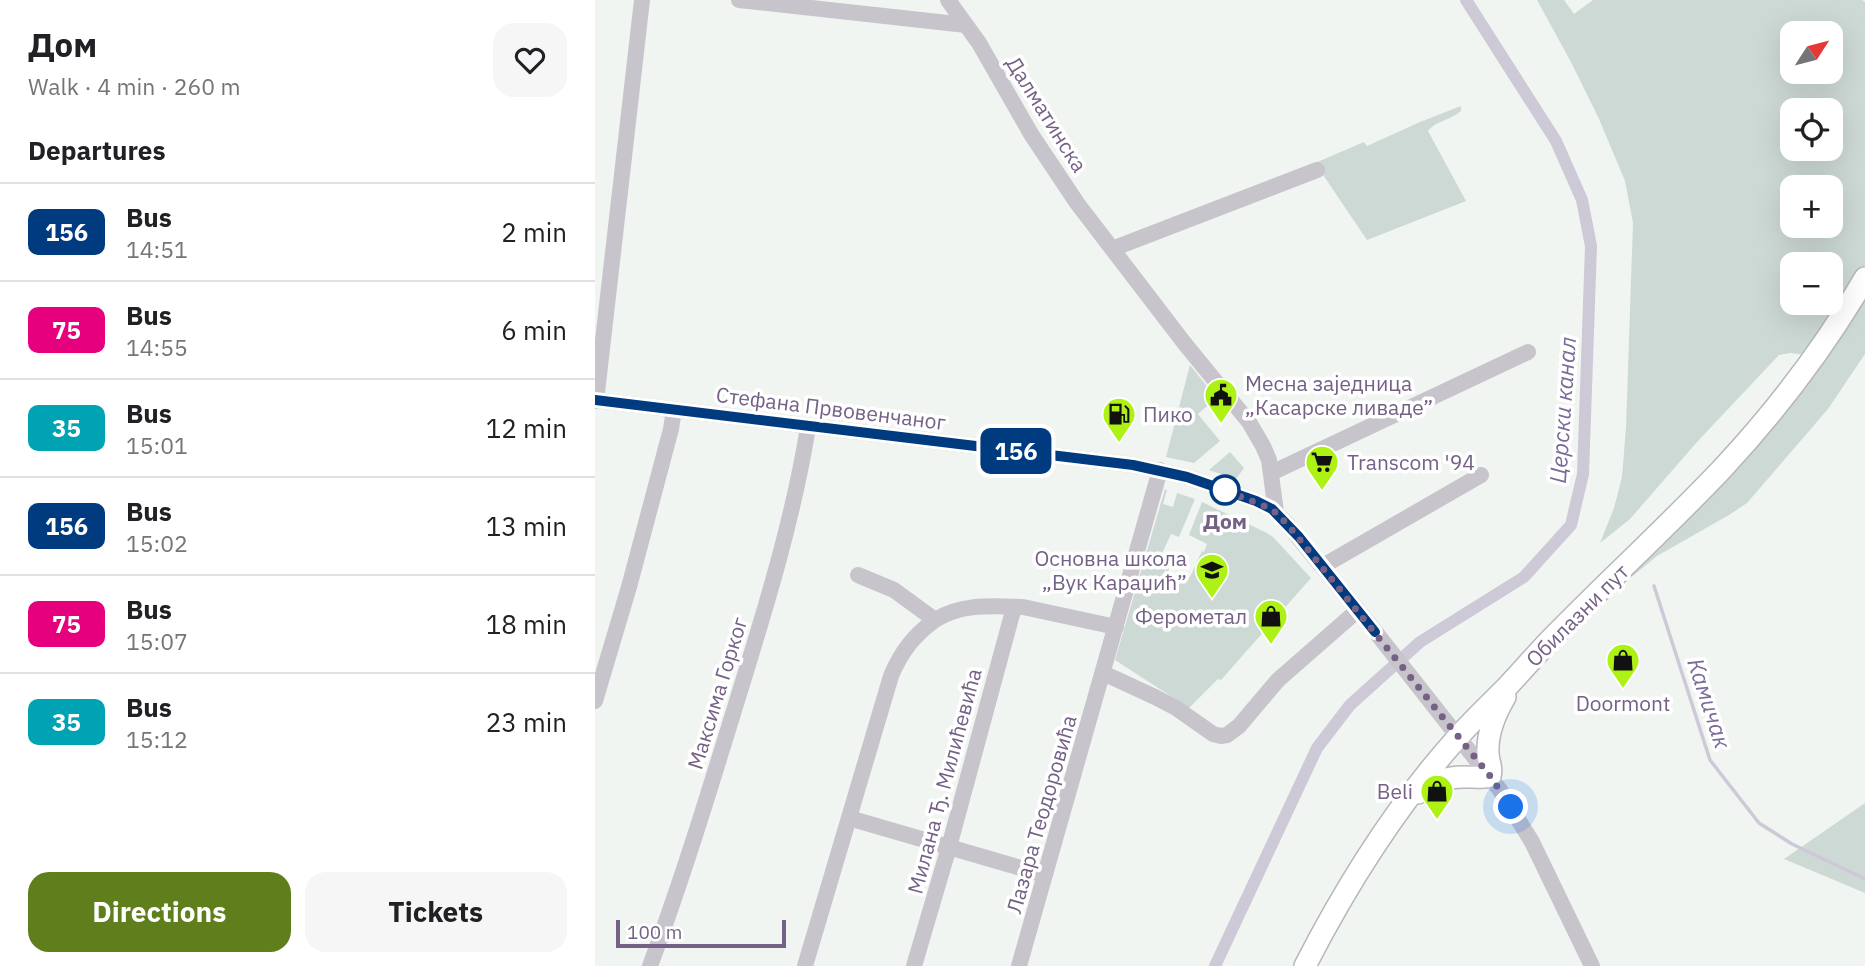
<!DOCTYPE html>
<meta charset="utf-8">
<style>
body{margin:0;font-family:"IBM Plex Sans",sans-serif;background:#f6f6f6;color:#202124;height:100vh;display:flex;flex-direction:column;font-size:26px;white-space:nowrap}
*{box-sizing:border-box;margin:0}
p{font-size:23px;color:#757577}
.icon{flex:none;width:38px;height:38px;fill:none;stroke:currentColor;stroke-width:2;stroke-linecap:round;stroke-linejoin:round}
.map{position:relative;flex:1;overflow:hidden}
.drawer{display:flex;flex-direction:column;background:#fff;width:595px}
.drawer>*{flex:none}
.badge{padding:0 14px;border-radius:10px;font-size:24px;line-height:46px}
.needle{width:46px;rotate:54deg}
.buttons{position:absolute;left:1185px;top:21px;display:grid;gap:14px}
.buttons a{display:grid;place-items:center;width:63px;height:63px;border-radius:14px;background:#fff;box-shadow:0 7px 28px #0002;font-size:35px}
.scale{position:absolute;left:21px;bottom:18px;width:170px;box-sizing:border-box;padding-left:7px;border:4px solid #746185;border-top:0;font-size:19px;line-height:24px;white-space:nowrap;color:#746185;-webkit-text-stroke:5px #fff;paint-order:stroke}
.you{position:absolute;width:35px;height:35px;margin:-18px;border:5px solid #fff;border-radius:50%;background:#1a73e8;box-shadow:0 0 0 10px #1a73e833}
.map>.badge{position:absolute;translate:-50% -50%;box-shadow:0 0 0 4px #fff}
h2{padding:0 28px;font-size:26px;line-height:63px}
.round{display:grid;place-items:center;flex:none;width:74px;height:74px;border-radius:21px;background:#f6f6f6}
.head{display:flex;align-items:center;justify-content:space-between;height:119px;padding:0 28px}
h1{font-size:33px;font-weight:800;line-height:52px}
.action{display:flex;gap:14px;margin-top:auto;padding:14px 28px}
.action a{flex:1;height:80px;border-radius:21px;background:#5f7f1d;color:#fff;font-size:28px;font-weight:800;line-height:80px;text-align:center}
.action a+a{background:#f6f6f6;color:#202124}
ul{padding:0;list-style:none}
li{display:flex;align-items:center;gap:21px;height:98px;padding:0 28px;border-top:2px solid #e0e0e0}
li div{flex:1}
li b{display:block;font-size:26px}
li em{font-style:normal}
li .badge{min-width:77px;font-weight:700;text-align:center}
main{display:flex;flex:1;min-height:0}
.map>svg:first-child{display:block}
.green{fill:#cdd9d5;fill-rule:evenodd}
.lines{fill:none;stroke-linecap:round;stroke-linejoin:round}
.stream{stroke:#cdc9d6;stroke-width:3.5}
.canal{stroke:#cdc9d6;stroke-width:12}
.major-casing{stroke:#b9b5bd;stroke-width:24}
.minor{stroke:#c8c4cb;stroke-width:16}
.major{stroke:#fff;stroke-width:21}
.line-casing{stroke:#fff;stroke-width:16}
.line{stroke:#003b80;stroke-width:10}
.walk{stroke:#746185;stroke-width:7;stroke-dasharray:0 12.6}
.stop-dot{fill:#fff;stroke:#003b80;stroke-width:3.5}
.labels{text-anchor:middle;dominant-baseline:central;stroke-width:7;stroke-linejoin:round;paint-order:stroke}
.street-label{font-size:21px;fill:#746185;stroke:#fff}
.poi-label{font-size:21px;fill:#746185;stroke:#fff;text-anchor:start}
.stop-label{font-size:21px;font-weight:bold;fill:#746185;stroke:#fff}
.water-label{font-size:23px;font-style:italic;fill:#7a6b97;stroke:#fff}
</style>
<main>
<section class="drawer">
<div class="head"><div><h1>Дом</h1><p>Walk · 4 min · 260 m</p></div><a class="round"><svg class="icon" aria-label="heart" viewBox="0 0 24 24"><path d="M12 20l-8-8c-3-5 5-10 8-4 3-6 11-1 8 4z"/></svg></a></div>
<h2>Departures</h2>
<ul>
<li><span class="badge" style="background:#003b80;color:#fff">156</span><div><b>Bus</b><p>14:51</p></div><em>2 min</em></li>
<li><span class="badge" style="background:#e6007e;color:#fff">75</span><div><b>Bus</b><p>14:55</p></div><em>6 min</em></li>
<li><span class="badge" style="background:#00a3b4;color:#fff">35</span><div><b>Bus</b><p>15:01</p></div><em>12 min</em></li>
<li><span class="badge" style="background:#003b80;color:#fff">156</span><div><b>Bus</b><p>15:02</p></div><em>13 min</em></li>
<li><span class="badge" style="background:#e6007e;color:#fff">75</span><div><b>Bus</b><p>15:07</p></div><em>18 min</em></li>
<li><span class="badge" style="background:#00a3b4;color:#fff">35</span><div><b>Bus</b><p>15:12</p></div><em>23 min</em></li>
</ul>
<div class="action"><a>Directions</a><a>Tickets</a></div>
</section>
<div class="map">
<svg width="1270" height="966" viewBox="0 0 1270 966">
<rect width="100%" height="100%" fill="#f1f5f1"/>
<!-- green -->
<path class="green" d="M942 0H969L979 14 998 0H1267L1270 2V265L1211 355 1195 353 1184 355 1102 442 1035 519 1005 543 1019 508 1027 477 1031 427 1038 223 1030 181 1004 119 977 64ZM1197 33H1236V72H1197ZM1197 110H1236V149H1197ZM1197 187H1236V226H1197ZM1197 264H1236V303H1197Z
M866 106V111C856 120 840 121 833 131L871 201 772 240 720 163 769 142 772 146 825 122Z
M1270 292V354L1233 409 1152 503 1134 515 1062 556 1034 579 1038 572 1054 557Z
M595 365 615 390 619 400 603 414 625 441 599 463 571 457Z
M635 452 649 468 641 479 614 470Z
M570 489 572 490 568 504 578 507 582 493 600 499 584 537 576 534 563 562 574 568 573 573 583 577 585 573 595 577 607 551 609 552 612 544 594 535 607 502 672 533 678 537 716 578 626 680 623 679 594 708 520 660Z
M1270 803V893L1189 859Z"/>
<g class="lines">
<!-- stream -->
<path class="stream" d="M1059 586 1115 760 1164 823 1197 844 1270 879"/>
<!-- canal -->
<path class="canal" d="M620 966 722 748 755 705 825 642 929 577 976 525 988 474 996 246 987 200 961 141 871 0"/>
<defs>
<path id="major" d="M823 793C838 781 853 776 872 777 880 777 887 778 895 776 898 768 893 762 893 753 892 733 900 714 910 697
M710 966C752 884 801 806 863 737 878 720 895 704 911 688 928 670 944 651 962 633 1016 578 1074 525 1127 469 1182 410 1230 347 1270 278"/>
</defs>
<!-- major casing -->
<use href="#major" class="major-casing"/>
<!-- minor -->
<path class="minor" d="M144 0 371 25
M353 0 384 43 436 134 482 203 590 344 654 422 668 446 674 460 681 512
M517 249 722 170
M0 400 538 465 592 477 661 501 677 509 693 525 775 625 905 790 937 842 997 966
M1 401 47 0
M676 473 933 352
M728 566 886 475
M263 575 299 590 340 620C367 603 398 606 428 607L521 627
M508 673 560 697 581 708 618 734 626 736 632 735 644 726 683 680 763 610
M0 701 34 587 76 429 79 410
M254 818 450 875
M55 966C87 880 114 792 141 704 169 613 198 521 213 427
M210 966 296 676C306 652 319 635 340 620
M319 966 354 847 419 607
M424 966 565 470"/>
<!-- major -->
<use href="#major" class="major"/>
</g>
<g class="lines">
<defs>
<path id="line" d="M0 400 538 465 592 477 661 501 677 509 704 537 780 632"/>
</defs>
<!-- line casing -->
<use href="#line" class="line-casing"/>
<!-- line -->
<use href="#line" class="line"/>
<!-- walk -->
<path class="walk" d="M630 490 626 489 677 509 693 525 895 776 916 807"/>
</g>
<!-- icons -->
<defs>
<symbol id="civic-pin" viewBox="-11 -11 22 30"><path d="M0 17L-7.5 6A9.5 9.5 0 1 1 7.5 6Z" fill="#adf214" stroke="#fff"/><path d="M-.6-6.5H3V-4.5H.6V-3L4-1V1h2V6H-6V1h2V-1L-.6-3ZM-1.2 2.5V6h2.4V2.5Z" fill="#111"/></symbol>
<symbol id="fuel-pin" viewBox="-11 -11 22 30"><path d="M0 17L-7.5 6A9.5 9.5 0 1 1 7.5 6Z" fill="#adf214" stroke="#fff"/><path d="M-5.5-6h7V0h2V4h1.3V-2.5L3-4.5l.8-.8L6-3V5H2.5V1h-1V6h-7ZM-4.2-4.7v3.2H.2V-4.7Z" fill="#111"/></symbol>
<symbol id="supermarket-pin" viewBox="-11 -11 22 30"><path d="M0 17L-7.5 6A9.5 9.5 0 1 1 7.5 6Z" fill="#adf214" stroke="#fff"/><path d="M-6-5.5h2.5l.6 2H6L4.5 2H-2.5L-4.4-4H-6ZM-1.5 3.2a1.3 1.3 0 1 0 .1 0ZM3 3.2a1.3 1.3 0 1 0 .1 0Z" fill="#111"/></symbol>
<symbol id="school-pin" viewBox="-11 -11 22 30"><path d="M0 17L-7.5 6A9.5 9.5 0 1 1 7.5 6Z" fill="#adf214" stroke="#fff"/><path d="M0-5L7-2L0 1L-7-2ZM-4 1L0 2.5L4 1V4Q0 6-4 4Z" fill="#111"/></symbol>
<symbol id="shop-pin" viewBox="-11 -11 22 30"><path d="M0 17L-7.5 6A9.5 9.5 0 1 1 7.5 6Z" fill="#adf214" stroke="#fff"/><path d="M-5-2.5h2.3a2.7 3.5 0 0 1 5.4 0H5L5.5 6h-11ZM-1.5-2.5h3a1.5 2.3 0 0 0-3 0Z" fill="#111"/></symbol>
</defs>
<g fill-rule="evenodd">
<use href="#civic-pin" x="607" y="376" width="38" height="52"/>
<use href="#fuel-pin" x="505" y="395" width="38" height="52"/>
<use href="#supermarket-pin" x="708" y="443" width="38" height="52"/>
<use href="#school-pin" x="598" y="551" width="38" height="52"/>
<use href="#shop-pin" x="657" y="597" width="38" height="52"/>
<use href="#shop-pin" x="1009" y="641" width="38" height="52"/>
<use href="#shop-pin" x="823" y="772" width="38" height="52"/>
</g>
<!-- markers -->
<circle class="stop-dot" cx="630" cy="490" r="14"/>
<g class="labels">
<!-- street labels -->
<g class="street-label">
<text transform="translate(452 114) rotate(58)">Далматинска</text>
<text transform="translate(236 408) rotate(7)">Стефана Првовенчаног</text>
<text transform="translate(982 615) rotate(-45)">Обилазни пут</text>
<text transform="translate(122 693) rotate(-73)">Максима Горког</text>
<text transform="translate(349 781) rotate(-75)">Милана Ђ. Милићевића</text>
<text transform="translate(446 814) rotate(-74)">Лазара Теодоровића</text>
</g>
<!-- poi labels -->
<g class="poi-label">
<text x="650" y="383">Месна заједница<tspan x="650" dy="24">„Касарске ливаде”</tspan></text>
<text x="548" y="414">Пико</text>
<text x="752" y="462">Transcom '94</text>
<text x="592" y="558" text-anchor="end">Основна школа<tspan x="592" dy="24">„Вук Караџић”</tspan></text>
<text x="652" y="616" text-anchor="end">Ферометал</text>
<text x="1028" y="703" text-anchor="middle">Doormont</text>
<text x="818" y="791" text-anchor="end">Beli</text>
</g>
<!-- stop labels -->
<g class="stop-label">
<text x="630" y="521">Дом</text>
</g>
<!-- water labels -->
<g class="water-label">
<text transform="translate(967 410) rotate(-86)">Церски канал</text>
<text transform="translate(1115 703) rotate(72)">Камичак</text>
</g>
</g>
</svg>
<div class="buttons">
<a><svg class="needle" viewBox="-14 -14 28 28"><path d="M0-13l5 13h-10z" fill="#e53935"/><path d="M0 13l5-13h-10z" fill="#757577"/></svg></a>
<a><svg class="icon" aria-label="locate" viewBox="0 0 24 24"><circle cx="12" cy="12" r="6"/><path d="M12 2v4M12 18v4M2 12h4M18 12h4"/></svg></a>
<a>+</a>
<a>−</a>
</div>
<div class="scale">100 m</div>
<div class="you" style="left:916px;top:807px"></div>
<b class="badge" style="left:421px;top:451px;background:#003b80;color:#fff">156</b>
</div>
</main>
